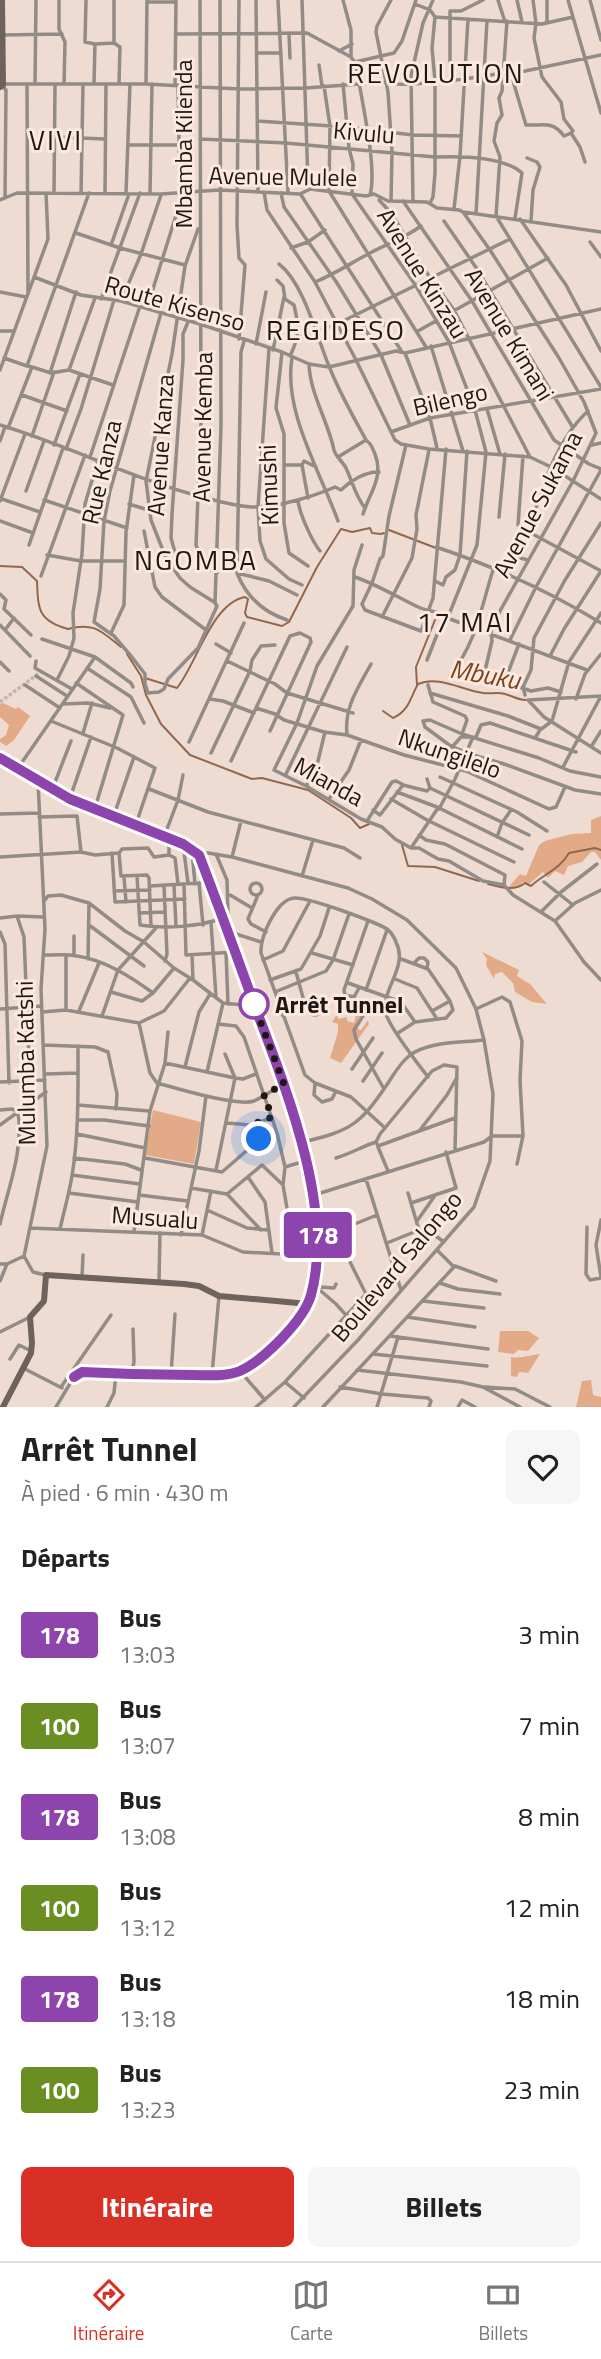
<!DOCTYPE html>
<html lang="fr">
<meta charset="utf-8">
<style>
body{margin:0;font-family:"Titillium Web",sans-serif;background:#f6f6f6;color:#222;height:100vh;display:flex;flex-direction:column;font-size:26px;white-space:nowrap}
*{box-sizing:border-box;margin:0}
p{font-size:23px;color:#767676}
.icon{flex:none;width:38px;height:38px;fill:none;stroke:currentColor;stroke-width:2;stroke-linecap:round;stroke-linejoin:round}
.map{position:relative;height:1407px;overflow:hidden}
.details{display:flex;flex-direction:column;background:#fff;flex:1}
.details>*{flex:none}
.badge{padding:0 14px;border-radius:5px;font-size:24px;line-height:46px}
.you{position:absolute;width:35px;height:35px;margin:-18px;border:5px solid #fff;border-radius:50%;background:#1a73e8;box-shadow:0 0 0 10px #1a73e833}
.map>.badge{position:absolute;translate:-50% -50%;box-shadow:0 0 0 4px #fff}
h2{padding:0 21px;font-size:26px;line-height:63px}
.round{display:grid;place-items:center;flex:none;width:74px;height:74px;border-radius:10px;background:#f6f6f6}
.summary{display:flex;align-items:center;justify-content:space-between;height:119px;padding:0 21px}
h1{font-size:33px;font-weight:700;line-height:52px}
.primary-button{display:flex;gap:14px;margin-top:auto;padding:14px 21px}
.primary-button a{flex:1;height:80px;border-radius:10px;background:#d93025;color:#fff;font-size:28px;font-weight:700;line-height:80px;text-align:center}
.primary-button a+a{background:#f6f6f6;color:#222}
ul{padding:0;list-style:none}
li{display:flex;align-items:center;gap:21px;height:91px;padding:0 21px}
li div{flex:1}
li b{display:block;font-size:26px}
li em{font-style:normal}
li .badge{min-width:77px;font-weight:700;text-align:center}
.menu{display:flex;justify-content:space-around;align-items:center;height:98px;border-top:2px solid #e0e0e0;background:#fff;font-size:19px;color:#767676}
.menu a{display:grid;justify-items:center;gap:4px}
.menu .on{color:#d93025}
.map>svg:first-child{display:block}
.green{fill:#e3aa88}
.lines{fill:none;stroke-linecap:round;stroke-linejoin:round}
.stream{stroke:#92674d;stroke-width:2}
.street-tunnel{stroke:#c4b5ac;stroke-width:3.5;stroke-dasharray:3.5 2;stroke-linecap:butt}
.street{stroke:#928b86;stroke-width:3.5}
.secondary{stroke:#6d625c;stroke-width:6}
.line-casing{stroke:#fff;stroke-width:16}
.line{stroke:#8e44ad;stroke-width:10}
.walk{stroke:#1e1814;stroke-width:7;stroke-dasharray:0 12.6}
.stop-dot{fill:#fff;stroke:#8e44ad;stroke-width:3.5}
.labels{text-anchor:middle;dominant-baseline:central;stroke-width:6;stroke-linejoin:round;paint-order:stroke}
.street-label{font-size:24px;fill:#1e1814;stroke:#fbe9df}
.stop-label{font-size:24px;font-weight:bold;fill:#1e1814;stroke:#fbe9df;text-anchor:start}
.water-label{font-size:26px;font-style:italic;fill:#7b421b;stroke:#fbe9df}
.quarter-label{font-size:28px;letter-spacing:2px;fill:#1e1814;stroke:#fbe9df}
</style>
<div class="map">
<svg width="601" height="1407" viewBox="0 0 601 1407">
<rect width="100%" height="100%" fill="#eedcd2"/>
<!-- green -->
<path class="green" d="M3 703 16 709 18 707 30 716 14 740 6 746 0 742V739L6 735 9 725 0 717V704Z
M601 816V860L595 852H591L582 862 568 866 564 875 555 871 548 878 543 872 529 884 523 882 517 888H508L520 874 526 876 539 845 545 841 571 834 591 833V820Z
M482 952 519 970 517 976 530 984 547 1004 532 1002 515 992 513 983 502 972 495 974 494 979 486 965 487 959Z
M337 1014 338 1019 347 1017V1021L354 1023 356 1015 361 1016 356 1024 358 1029 361 1030 368 1020 369 1024 341 1063 330 1058 338 1032V1024L332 1022Z
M153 1110 201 1122 194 1164 145 1155Z
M500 1331H528L539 1338 528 1351 518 1350 514 1354 498 1352Z
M540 1354 528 1373 519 1372 517 1377 511 1376V1357C520 1359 530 1355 540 1354Z
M591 1380 593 1395 601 1397V1407H576L582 1381Z"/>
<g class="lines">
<!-- stream -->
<path class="stream" d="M389 530 436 548
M0 566 22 567 37 581C38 609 38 621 68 629 94 622 101 631 121 647
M127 654 141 676 146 695 161 724 190 755 252 779 262 778 308 790 351 818 360 828 369 824
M145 678 177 688C197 663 212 603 245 597L248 599 245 613 247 617 282 626 289 622 317 567 341 529 352 532 370 528 372 533 381 534 384 533
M417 685 416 667 435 620
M383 711 393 718C409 711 410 698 418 684 438 675 462 690 483 693 490 694 498 692 505 694 513 696 517 700 526 700
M402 845 408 866 435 867 479 881
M488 884C501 887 514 892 525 883L531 886C544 874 560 869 569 853L595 848 601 850"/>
<!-- street-tunnel -->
<path class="street-tunnel" d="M0 702 41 672"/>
<!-- street -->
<path class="street" d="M59 0V29L65 42 64 84
M86 0 85 42 95 44 94 84
M114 0V43L120 47 119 83
M200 0 201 423 196 545C201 559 203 567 217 573
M239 0 237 225 239 258 245 265 239 339
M256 0 258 191
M278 0 288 193
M302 0 308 183 310 189
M343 0 351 30V57L356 64C360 95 378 167 370 195
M391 0 377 26 376 32 388 92 392 152 391 201
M498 0 505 22
M517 0 522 22
M533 0 536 23 534 38 542 77 561 102 564 119 573 131 571 133 580 147 585 162
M568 0 601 113
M590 0 601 40
M147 2H176
M415 4 430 10 435 17 542 24 573 17
M507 21 502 91 499 98 502 115 497 123 494 141 500 157 496 216 601 387
M547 22V0
M177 34 307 33 351 57
M289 34 290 58
M2 35 62 34
M95 44 114 43
M339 51 352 44
M257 53H279
M355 62 394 53 402 41 416 0
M319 65 322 86
M511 74 526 125C543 126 552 120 564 136L571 133
M450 79V11H461L483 0
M3 84H146L239 89 306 88 385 82C401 89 481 77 502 73L511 74 601 55
M27 84 28 293
M35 84 36 0
M146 84 147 0
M343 84 349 148 353 164 352 194 416 286 449 342 475 410 486 452 477 545 446 622 438 632 427 660
M175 85 176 0
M178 85 180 193
M2 86 6 90 5 198
M324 86 330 126 329 191 426 347
M257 121 347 127 413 135 461 136
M55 137 105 139
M200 139 286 143 435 157C460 156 503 156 522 173L515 218
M128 145H179
M527 158 537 162 540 167 533 190 531 221
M264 192 267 210 315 282 356 360 395 440 401 444 429 449 530 457 551 467 601 499
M54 193 55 85
M81 193 83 84
M105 193 106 84
M126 193 130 84
M150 193 152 84
M281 193 284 207 337 283 381 355 410 425
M301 195 402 352
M0 200 17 193 161 194 219 190 300 194 310 189 366 196 374 194 388 201 427 202 437 208 459 210 463 212 601 232
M379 200 392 214 424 269 454 310 530 457
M403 201 472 301 554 440 589 464 601 469
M413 202 411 76 423 23 433 0
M430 203 433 197 435 173V81L432 48 435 17
M454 209 460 156 468 19
M463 212 490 250 559 358 584 402 596 433 573 481 500 611 491 631 492 641 484 675 531 691 548 688 561 692
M476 214 487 21
M520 219 566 285 601 351
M444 221 475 266 572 426
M198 229 185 266 172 354 146 481 151 520 166 558 180 578 190 587 214 602
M76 233 120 248 185 265
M590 242 601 257
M111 245 129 194
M291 248 308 242 325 230
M279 264C304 283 317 338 329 366 339 392 353 416 366 440 371 444 372 447 375 454 384 477 370 492 363 514
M34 277 81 295 121 301 200 324 282 352 309 364 329 367 396 351 405 353 430 418 437 448
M277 280 283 286 285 299 294 305C299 326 300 336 290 356
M315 282C335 274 351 263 370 253 387 244 405 238 421 226
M0 292 26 297
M101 299 140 193
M121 301 141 254 161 195
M147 308 183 193
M161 313 110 491 104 521 100 589 94 622 114 636 131 656 145 674V684L148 693 159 692 164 689 168 679 198 648 217 606 215 603 221 426 220 0
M0 331H13
M418 331 548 258
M296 339 337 324 510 239
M244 341 241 352 237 573C246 596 263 612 287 620
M256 344 266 292
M431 346 463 451
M269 349 258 507 260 541 266 559 289 579 302 585
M273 350 284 297
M282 352 276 408 284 434V523L289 553 308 566
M405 353 601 309
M4 358 27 366
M292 358C283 411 320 471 338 521
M309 364C310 394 328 421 334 450 335 456 343 462 346 468 352 481 356 497 365 508
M32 367 51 373 69 370 113 385
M0 370 48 239 46 193
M69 370 95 298
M50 373 76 292
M22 395 67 411
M487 409 500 454
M0 425C70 446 135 480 206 498 222 502 242 508 258 507 281 506 315 496 335 487L341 490C350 481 366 471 379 472
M8 428 32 367 27 366 89 193
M391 432 430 418 601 389
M32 436 54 372
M0 441 5 427
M54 445 80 374
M406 445 389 516 383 556 380 559 372 583 362 604 365 610 421 631 433 598 446 449
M592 445 601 443
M66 449 81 409 114 300
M90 457 140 306
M338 457 366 440
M284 465H302L304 461 316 467
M302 465 308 498
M26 491 44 441
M2 499 40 512
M44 500 127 528
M298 500C299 513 312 541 320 551
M0 501 25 434
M129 504 148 510
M499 517 505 454
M0 521 33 533
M518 525 523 456
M144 531 155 587 162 597 206 630
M529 532 601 571
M29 545 63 448
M362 545 354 570 353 606 317 666 297 723 274 770 306 786 361 819 382 827 395 839 411 848
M436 547C493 566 550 592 601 623
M47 555 81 561H124
M528 560 520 558C537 509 548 448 588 411
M172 567 178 563 171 538 172 514 183 360V334L188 322
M237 573 269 581 297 595
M41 576 85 455
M355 577C378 585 397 597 418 607 429 612 441 611 450 619L587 670
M435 581 443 585 446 577 455 570 460 555 467 451
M0 594 6 600 4 609 31 635
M382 617 412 558 417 529 416 515 429 450
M0 625 30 656
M5 630 14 618
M111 633 124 605 126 532 134 475
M42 639 95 657 131 683 133 687
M510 640 536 587 601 470
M216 644 231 653
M550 656 564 629 601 571
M36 661 35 668 72 689
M227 661 275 684 287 693 353 713
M0 662 9 671
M87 668 131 697 144 723
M450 675C476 644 481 608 493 570
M36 676 67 696
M57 680 69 656 74 638 73 613 82 554 85 504 98 460
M76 683 123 715 95 808
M504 683 519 644
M25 685 60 708
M428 685 433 702 465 716 467 720 462 734
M430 693 508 716 541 729
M525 695 523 687 531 670 534 638 565 580 601 523
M210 699 223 701 254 713
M576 699 585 674 601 654
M528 700 544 717 601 753
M528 700 601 696
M63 704 88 703 110 708
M256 708 290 636 300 633 310 638 311 642 270 731
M51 721 117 748 155 768 136 824
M83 733 92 703
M347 735C344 707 358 688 371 664
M476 737 481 725 490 723 576 752
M535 738 540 730 552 721 569 662 601 613
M189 742 244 623
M591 747 601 731
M211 753 250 671 252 660 261 646 275 645
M231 761 256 708 275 714 284 720 324 732 347 735 404 755 466 771 549 809 556 807 565 787
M563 767 601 696
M18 768 95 657
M286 774 347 647
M440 777 517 812 547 831
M601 777 570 771 539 758 462 734 430 720 423 721 425 727 452 747 473 755 504 764 575 790 601 794
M427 779 430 788
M38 781 45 929 41 989 47 1146 24 1256 33 1272 45 1275
M306 786 316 769 325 732
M149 789 208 812 344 848 360 858
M52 790 71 741
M397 792 437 807 522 849
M70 798 91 737
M329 799 349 770 361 740
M391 799 427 820 514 862
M439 809 455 779 473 737H461L452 747
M373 810 380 815 403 785 427 791 430 788 529 835
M0 814 39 813
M114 815 134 757
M39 817 77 816 81 852
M367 821 392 782 396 781 402 784
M419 835 426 840 445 844 505 875 504 885
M164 837 178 800 183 775
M497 837 502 823 511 810
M169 840V855
M183 844 188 883
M411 848H419L438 859 449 861 483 881 504 885 513 895 555 921 584 962 601 980
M411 848 438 808
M192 851 195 884
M196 851 232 857 348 888 372 899 407 920 456 968 476 1009 484 1040 493 1094 490 1161 474 1207 358 1340 294 1407
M112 853 115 902 185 899
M119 853 121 876 147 875 149 878 151 926
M216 854 227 880 228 914
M0 857 81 852 95 855 119 853 122 849 148 848 154 857 169 855 175 858 178 884
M232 857 241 821
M137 876 140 925C165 929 198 927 223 918
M302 876 313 840
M124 877 126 902
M544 882 573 905
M250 889a6 6 0 1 1 12 0a6 6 0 1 1-12 0Z
M199 883 203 925
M184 884 186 955 235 952
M150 886 199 883 209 881
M164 886 167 954 165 961
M174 886 176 926
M114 891 150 890
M230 895 252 908
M258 895 248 919 251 924 266 932
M45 900 48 896 61 895 89 903 125 931 144 942 174 968 193 980 223 1003 243 1005 253 1002
M541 912 561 892 597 864
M139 913 165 912
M17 916 24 937 30 1081
M0 918 17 916 43 917
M555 921 575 903 601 890
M211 922 216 997
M89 925 144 966
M0 932 5 944 9 1083
M230 932 261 942
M74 936V955
M226 953 228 1004
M312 953 353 965
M43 955C54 955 67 954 77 956 105 960 131 977 153 993
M192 955 193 980
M66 956V1010
M88 959 89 903
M263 960 283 951 310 901
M414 963 419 958H424L428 962 427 968
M296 972 305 1005
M395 979 417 988 437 1019
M270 980 301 969 320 936 329 908
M348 983 401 1002 415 1022
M359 988 354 997 345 995 344 990 368 921
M366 990 387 930
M111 992 142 1001 153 993 174 968
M275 992 326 971 333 960 349 914
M309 1009a6 6 0 1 1 12 0a6 6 0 1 1-12 0Z
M0 1009 41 1006
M79 1011 99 963
M372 1011H386
M432 1011 450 1001
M42 1012 66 1010 139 1023 150 1073 157 1083C176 1088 237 1107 254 1101 263 1097 273 1090 282 1085
M282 1015 307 1006
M102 1016 118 970 156 928
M363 1016 354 1030 356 1039 384 1089
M139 1023 164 1011 190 978
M218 1024 236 1026 244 1037 277 1133 285 1167 283 1185 295 1255
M398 1033 415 1022 446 1018 453 1010 450 1001 428 969 401 959
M44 1045 95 1047 108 1052 117 1094 116 1109
M165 1063 235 1078 243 1079 256 1074
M185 1067 199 1012 210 994
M352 1069 373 1038
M207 1072 223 1003
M45 1074 78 1073
M363 1081 382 1053
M0 1082 45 1080
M315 1083 314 1095 322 1102 332 1099 336 1091
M78 1105 149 1111
M0 1110 12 1109 18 1112C24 1150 8 1188 0 1224
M78 1120H104L149 1126
M226 1123 251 1125 271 1118
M0 1125 46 1092
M385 1128 351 1097 315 1083 305 1075 261 953C260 938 271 916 281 905 285 901 290 898 295 898 311 898 373 921 387 929 391 932 394 937 396 942 409 968 380 989 386 1014 390 1028 418 1064 428 1077
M420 1130 447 1095 456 1079
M77 1134 145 1148
M303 1142C349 1131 359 1126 386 1086 393 1076 399 1064 409 1056 428 1041 461 1043 484 1040
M376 1142 380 1134 432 1071 444 1065 457 1067 455 1149
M378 1147 388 1171
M74 1158 125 1164 141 1170
M145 1158 222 1172 259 1140 260 1137 251 1125
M336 1158C350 1154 363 1146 376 1142L378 1146 455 1118
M517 1164 523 1136
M285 1167 305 1161
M216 1170 235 1078 225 1054
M72 1175 140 1184
M248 1177 265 1202 272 1253
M366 1179 401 1290
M191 1188 227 1194 262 1165 283 1185
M69 1193 138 1202
M227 1194 261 1230
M139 1195 188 1201
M314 1195 484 1142 492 1136H523L520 1080 522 1041 510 1002 502 997 476 1009
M411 1203 456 1188 446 1152
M207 1210 247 1228 269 1230
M601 1220 596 1245 601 1277
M417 1221 434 1197
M587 1227 586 1274 590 1280 601 1278
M30 1228 202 1235 243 1252 317 1256
M60 1229C64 1211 69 1194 72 1176 79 1133 78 1090 78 1046
M419 1230 433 1234 444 1242
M134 1232 150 1111 165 1063 168 1032
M181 1235 199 1151 206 1096
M202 1235 211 1191
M387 1243 419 1230 408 1193
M0 1264H7L24 1256
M455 1266 496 1281
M82 1277 83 1255
M0 1281 7 1264
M159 1281 160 1233
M440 1283 458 1289 500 1294
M314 1285 336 1304 346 1315
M320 1287 334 1288 336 1284
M423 1301 484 1308
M407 1317 475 1327
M0 1332 30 1317
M390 1336 488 1349
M373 1354 487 1366
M10 1359 19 1345 31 1351
M23 1368 62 1388
M357 1370 461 1382 483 1387 520 1407
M240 1371 265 1400
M131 1374 134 1362 133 1329
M212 1374 219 1296
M171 1375 175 1314
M285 1382 304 1398
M61 1387 111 1315
M340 1387 382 1394 428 1398 431 1401 429 1407
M485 1387 515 1389 550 1407
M56 1407 74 1377 82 1372C120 1373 158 1375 196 1375 209 1375 225 1377 238 1371 264 1361 294 1328 308 1305
M107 1407 114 1393 116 1373
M256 1407 285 1382 366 1294 349 1260 340 1230 377 1215
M323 1407 454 1267 438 1251
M377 1407 398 1337
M458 1407 462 1400 475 1407"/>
<!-- secondary -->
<path class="secondary" d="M0 87 3 85 2 0
M0 758 70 799 183 844 199 855C218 903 235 951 253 1000 285 1087 338 1211 309 1304L219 1296 199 1286 184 1284 46 1275 44 1301 30 1317 32 1343 31 1353 3 1407"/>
</g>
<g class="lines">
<defs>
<path id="line" d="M0 758 70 799 183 844 199 855C218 904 236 954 254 1004 285 1086 335 1208 311 1295 304 1320 264 1360 240 1371 226 1377 208 1375 193 1375 156 1375 119 1374 82 1372L74 1377"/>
</defs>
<!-- line casing -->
<use href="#line" class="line-casing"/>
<!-- line -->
<use href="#line" class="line"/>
<!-- walk -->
<path class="walk" d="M254 1004 253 1002 284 1084 264 1095 272 1117 251 1125 259 1139"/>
</g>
<!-- markers -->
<circle class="stop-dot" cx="254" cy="1004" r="14"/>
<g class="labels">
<!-- street labels -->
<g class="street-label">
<text transform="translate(364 132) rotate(5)">Kivulu</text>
<text transform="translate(183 144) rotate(-90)">Mbamba Kilenda</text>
<text transform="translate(283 176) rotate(1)">Avenue Mulele</text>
<text transform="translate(423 273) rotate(58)">Avenue Kinzau</text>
<text transform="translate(175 303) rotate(16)">Route Kisenso</text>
<text transform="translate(510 334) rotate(59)">Avenue Kimani</text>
<text transform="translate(450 399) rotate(-13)">Bilengo</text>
<text transform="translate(202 427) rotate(-89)">Avenue Kemba</text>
<text transform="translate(160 445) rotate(-86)">Avenue Kanza</text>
<text transform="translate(101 472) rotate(-77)">Rue Kanza</text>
<text transform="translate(268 485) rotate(-92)">Kimushi</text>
<text transform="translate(537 504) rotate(-62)">Avenue Sukama</text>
<text transform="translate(450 753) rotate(19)">Nkungilelo</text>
<text transform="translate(329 781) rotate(29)">Mianda</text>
<text transform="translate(25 1063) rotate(-91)">Mulumba Katshi</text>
<text transform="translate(155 1217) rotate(4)">Musualu</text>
<text transform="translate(396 1266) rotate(-50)">Boulevard Salongo</text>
</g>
<!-- stop labels -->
<g class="stop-label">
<text x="275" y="1004">Arrêt Tunnel</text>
</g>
<!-- water labels -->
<g class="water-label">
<text transform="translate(485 674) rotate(10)">Mbuku</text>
</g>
<!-- quarter labels -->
<g class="quarter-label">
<text x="436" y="72">REVOLUTION</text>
<text x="56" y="139">VIVI</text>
<text x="336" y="329">REGIDESO</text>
<text x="196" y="559">NGOMBA</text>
<text x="465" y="621">17 MAI</text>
</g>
</g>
</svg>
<div class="you" style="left:259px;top:1139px"></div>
<b class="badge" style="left:318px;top:1235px;background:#8e44ad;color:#fff">178</b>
</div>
<section class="details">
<div class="summary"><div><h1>Arrêt Tunnel</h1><p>À pied · 6 min · 430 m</p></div><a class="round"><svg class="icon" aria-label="heart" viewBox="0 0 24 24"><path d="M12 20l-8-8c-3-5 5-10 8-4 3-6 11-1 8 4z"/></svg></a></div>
<h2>Départs</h2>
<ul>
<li><span class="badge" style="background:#8e44ad;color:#fff">178</span><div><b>Bus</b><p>13:03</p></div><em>3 min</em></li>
<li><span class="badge" style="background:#6b8e23;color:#fff">100</span><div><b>Bus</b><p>13:07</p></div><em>7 min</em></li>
<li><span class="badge" style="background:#8e44ad;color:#fff">178</span><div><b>Bus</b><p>13:08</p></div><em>8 min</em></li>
<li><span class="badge" style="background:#6b8e23;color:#fff">100</span><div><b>Bus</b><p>13:12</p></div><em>12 min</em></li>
<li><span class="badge" style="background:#8e44ad;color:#fff">178</span><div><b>Bus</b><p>13:18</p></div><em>18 min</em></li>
<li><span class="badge" style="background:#6b8e23;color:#fff">100</span><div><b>Bus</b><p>13:23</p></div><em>23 min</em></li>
</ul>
<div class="primary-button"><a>Itinéraire</a><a>Billets</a></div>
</section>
<nav class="menu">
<a class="on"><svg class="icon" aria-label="directions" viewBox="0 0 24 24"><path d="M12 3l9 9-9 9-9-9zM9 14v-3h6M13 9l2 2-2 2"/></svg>Itinéraire</a>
<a><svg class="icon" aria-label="map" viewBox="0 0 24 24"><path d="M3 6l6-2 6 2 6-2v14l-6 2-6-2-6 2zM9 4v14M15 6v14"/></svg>Carte</a>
<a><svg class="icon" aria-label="tickets" viewBox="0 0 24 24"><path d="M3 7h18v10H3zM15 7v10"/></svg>Billets</a>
</nav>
